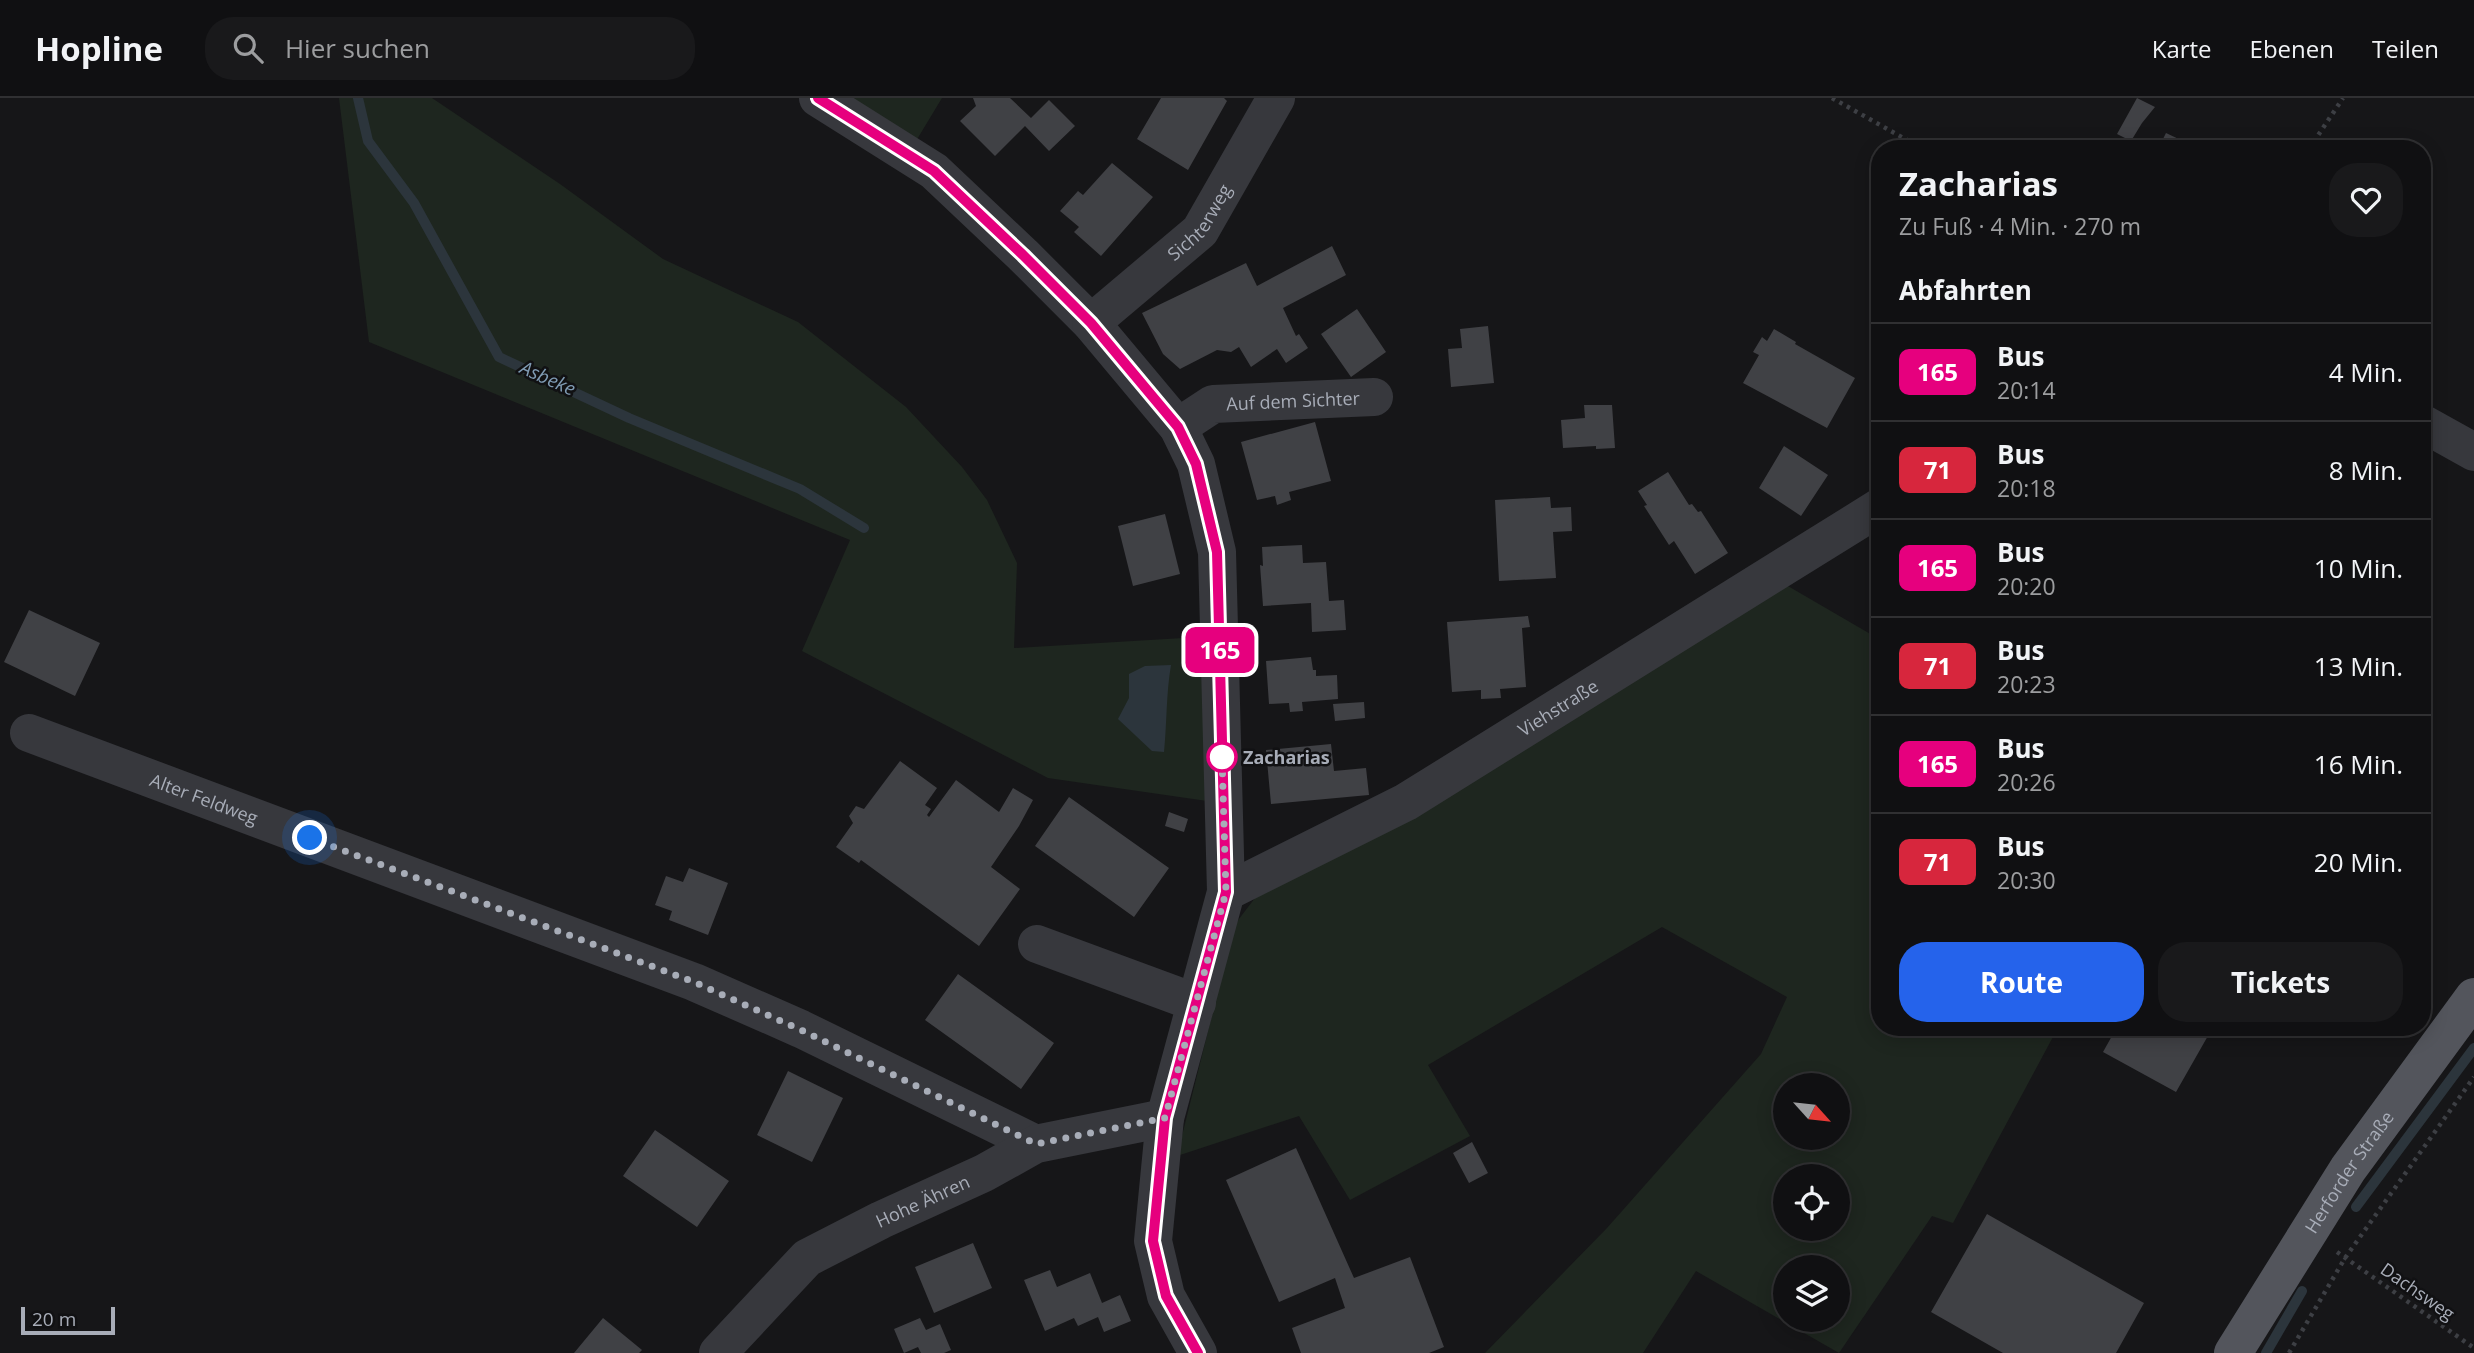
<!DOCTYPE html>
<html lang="de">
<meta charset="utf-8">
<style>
body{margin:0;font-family:"Open Sans",sans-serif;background:#19191b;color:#f1f3f6;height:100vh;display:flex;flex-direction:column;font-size:26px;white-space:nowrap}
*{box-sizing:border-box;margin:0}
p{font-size:23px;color:#9c9d9f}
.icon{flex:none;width:38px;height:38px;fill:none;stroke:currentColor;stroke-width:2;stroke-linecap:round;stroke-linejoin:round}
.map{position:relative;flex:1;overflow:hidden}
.details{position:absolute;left:1871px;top:42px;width:560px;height:896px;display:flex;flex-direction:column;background:#101012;border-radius:28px;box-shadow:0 4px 18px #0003,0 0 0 2px #303032}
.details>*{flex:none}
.badge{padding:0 14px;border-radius:10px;font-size:24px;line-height:46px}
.needle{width:46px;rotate:117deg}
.tools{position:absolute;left:1773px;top:975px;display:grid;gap:14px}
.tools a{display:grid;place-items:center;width:77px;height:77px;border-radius:50%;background:#101012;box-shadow:0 4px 18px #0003,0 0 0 2px #303032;font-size:35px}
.scale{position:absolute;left:21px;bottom:18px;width:94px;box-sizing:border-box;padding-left:7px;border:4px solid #a8adb8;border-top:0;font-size:19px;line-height:24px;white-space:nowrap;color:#a8adb8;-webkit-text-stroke:5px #111113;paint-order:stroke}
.you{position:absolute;width:35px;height:35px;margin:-18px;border:5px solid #fff;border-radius:50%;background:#1a73e8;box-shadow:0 0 0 10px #1a73e833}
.map>.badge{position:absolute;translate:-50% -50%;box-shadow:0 0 0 4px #fff}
h2{padding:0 28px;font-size:26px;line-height:63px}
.round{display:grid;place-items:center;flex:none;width:74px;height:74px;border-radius:28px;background:#19191b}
.headline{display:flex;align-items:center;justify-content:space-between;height:119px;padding:0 28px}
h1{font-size:33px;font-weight:700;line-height:52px}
.action{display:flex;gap:14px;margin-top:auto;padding:14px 28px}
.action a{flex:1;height:80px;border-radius:28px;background:#2563eb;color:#fff;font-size:28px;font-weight:700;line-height:80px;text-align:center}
.action a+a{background:#19191b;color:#f1f3f6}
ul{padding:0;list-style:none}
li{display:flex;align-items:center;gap:21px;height:98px;padding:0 28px;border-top:2px solid #303032}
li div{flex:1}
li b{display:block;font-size:26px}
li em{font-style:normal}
li .badge{min-width:77px;font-weight:700;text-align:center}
header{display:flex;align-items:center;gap:42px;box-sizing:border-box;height:98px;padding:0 35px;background:#101012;border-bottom:2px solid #303032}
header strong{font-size:33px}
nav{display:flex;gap:38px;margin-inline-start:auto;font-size:24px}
.search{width:490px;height:63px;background:#19191b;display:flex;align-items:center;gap:18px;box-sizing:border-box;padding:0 24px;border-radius:28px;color:#9c9d9f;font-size:26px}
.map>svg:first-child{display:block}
.green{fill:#1e261f;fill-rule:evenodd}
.water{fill:#2c353c}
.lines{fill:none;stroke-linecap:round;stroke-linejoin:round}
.stream{stroke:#2c353c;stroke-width:10}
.building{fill:#404145}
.path{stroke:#3d3f44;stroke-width:4.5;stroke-dasharray:3.5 5;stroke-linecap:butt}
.minor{stroke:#37383d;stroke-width:38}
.major{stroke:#53555c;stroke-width:38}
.line-casing{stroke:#fff;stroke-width:16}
.line{stroke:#e6007e;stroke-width:10}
.walk{stroke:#a8adb8;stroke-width:7;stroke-dasharray:0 12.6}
.stop-dot{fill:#fff;stroke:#e6007e;stroke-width:3.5}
.labels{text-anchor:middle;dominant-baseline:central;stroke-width:5;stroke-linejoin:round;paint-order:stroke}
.street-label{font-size:18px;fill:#a8adb8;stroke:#111113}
.stop-label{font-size:18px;font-weight:bold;fill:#a8adb8;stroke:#111113;text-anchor:start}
.water-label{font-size:19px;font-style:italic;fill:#7f9bb3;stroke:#111113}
</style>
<header>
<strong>Hopline</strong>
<div class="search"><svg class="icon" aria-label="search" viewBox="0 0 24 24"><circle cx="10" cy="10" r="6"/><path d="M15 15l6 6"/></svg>Hier suchen</div>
<nav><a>Karte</a><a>Ebenen</a><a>Teilen</a></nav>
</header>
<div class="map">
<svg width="2474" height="1255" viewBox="0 0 2474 1255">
<rect width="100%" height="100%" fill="#161618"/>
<!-- green -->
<path class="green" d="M339 0H432L560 86 663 161 798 224 906 309 962 369 987 402 1017 465 1014 550 1200 539 1214 704 1048 680 802 553 850 442 369 244Z
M842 0H942L916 43Z
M1781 484 1879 541 1880 929H2040L2054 937 1953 1125 1932 1118 1839 1255 1696 1173 1643 1255H1485L1607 1130 1761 956 1787 899 1662 829 1428 967 1470 1038 1350 1102 1299 1018 1177 1058 1217 897 1229 834 1268 783ZM1785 987H1838V1040H1785ZM1785 1078H1838V1130H1785ZM1785 1169H1838V1222H1785Z"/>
<!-- water -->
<path class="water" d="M1171 567C1166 596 1167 625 1164 654L1152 653 1118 621 1129 600V576L1145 568Z"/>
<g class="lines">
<!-- stream -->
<path class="stream" d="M358 0 368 43 414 105 499 259 629 320 800 391 864 430
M2356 1109 2474 950
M2266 1255 2302 1193"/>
</g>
<!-- building -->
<path class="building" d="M973 0H1010L1031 20 1049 2 1075 28 1049 53 1025 28 995 58 960 23 976 8Z
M1161 0H1224L1227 3 1188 72 1137 41Z
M2137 0 2155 9 2142 25 2131 43 2117 36Z
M2166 35 2185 44 2186 41 2204 51H2158Z
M1112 65 1153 99 1101 158 1074 134 1079 129 1060 113 1078 93 1083 97Z
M1332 148 1346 177 1283 210 1296 238 1299 236 1308 250 1286 265 1277 251 1251 269 1239 249 1231 254 1217 252 1180 271 1163 256 1142 215 1246 165 1257 188Z
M1357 211 1386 254 1351 279 1321 236Z
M1488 228 1494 285 1451 289 1448 251 1462 250 1460 231Z
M1774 231 1796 244 1795 246 1855 280 1827 330 1743 285 1759 257 1753 254 1762 239 1767 243Z
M1584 307H1612L1615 350 1596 351V348L1563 350 1561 322 1585 320Z
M1315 324 1331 383 1289 394 1291 402 1277 407 1275 398 1257 402 1241 344Z
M1784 348 1828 377 1801 418 1759 390Z
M1668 374 1689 407 1692 406 1698 414 1701 413 1728 455 1695 476 1674 443 1669 447 1644 408 1647 407 1638 393Z
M1550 399 1551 410 1571 409 1572 433 1553 434 1556 480 1499 483 1495 402Z
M1165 416 1180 476 1133 488 1118 428Z
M1302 447 1303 465 1326 464 1329 503 1344 502 1346 532 1312 534 1311 505 1263 508 1260 467 1263 468 1262 449Z
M29 512 100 545 75 598 4 564Z
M1528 518 1530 529 1522 530 1526 589 1500 591 1501 600 1481 601V592L1452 594 1447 524Z
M1311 559 1313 572H1316V578L1337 577 1338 601 1302 604 1303 613 1290 614 1289 605 1269 606 1266 563Z
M1364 604 1365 620 1335 623 1333 606Z
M1331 646 1334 673 1366 670 1369 697 1271 706 1266 652Z
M900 663 937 690 925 707 931 711 927 717 929 719 956 682 999 714 1013 690 1033 702 1019 728 991 769 1020 791 979 848 861 762 859 765 836 749 853 725 849 718 856 708 864 711Z
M1069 699 1169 770 1134 819 1035 748Z
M1169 714 1188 721 1184 734 1165 728Z
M689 770 728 785 708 837 669 822 672 813 655 807 666 778 683 784Z
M958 876 1054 945 1021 991 925 922Z
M2117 929H2213L2176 994 2103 954Z
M788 973 843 1000 812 1064 757 1037Z
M655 1032 729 1083 697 1129 623 1078Z
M1472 1044 1488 1075 1469 1085 1453 1055Z
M1296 1050 1354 1180 1410 1159 1444 1249 1429 1255H1301L1292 1230 1345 1210 1335 1180 1279 1204 1226 1082Z
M1987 1116 2144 1205 2116 1255H2003L1931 1214Z
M973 1145 992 1190 934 1215 915 1169Z
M1050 1172 1057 1189 1090 1175 1102 1205 1120 1197 1131 1223 1104 1234 1098 1219 1078 1228 1074 1220 1045 1233 1024 1182Z
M603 1220 642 1252 639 1255H574Z
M920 1220 926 1232 940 1226 951 1252 944 1255H921L918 1249 904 1255 894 1231Z"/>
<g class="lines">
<!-- path -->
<path class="path" d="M1832 0 1923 51
M2309 51 2343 0
M2337 1154 2474 1250
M2289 1255 2345 1160 2474 979"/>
<!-- minor -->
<g class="minor">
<path d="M818 0 934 73 1023 157 1091 225 1178 329 1196 366 1217 454 1226 794 1165 1020 1153 1143 1166 1198 1198 1255"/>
<path id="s1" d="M1091 225 1200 133 1276 0"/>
<path d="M2422 325 2474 354"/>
<path id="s2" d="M1178 329 1213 306 1374 299"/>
<path id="s3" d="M29 635 694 884 801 931 1036 1046"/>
<path id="s4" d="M1226 794 1406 704 1880 409"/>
<path d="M1037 846 1197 905"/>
<path id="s5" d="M718 1255 807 1160 881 1122 984 1075 1036 1046 1165 1020"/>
</g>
<!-- major -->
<path class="major" id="s6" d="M2233 1255 2348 1071 2474 899"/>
</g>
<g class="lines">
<defs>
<path id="line" d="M818 0 934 73 1023 157 1091 225 1178 329 1196 366 1217 454 1226 794 1165 1020 1153 1143 1166 1198 1198 1255"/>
</defs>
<!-- line casing -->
<use href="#line" class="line-casing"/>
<!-- line -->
<use href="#line" class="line"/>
<!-- walk -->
<path class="walk" d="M310 740 694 884 801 932 1036 1046 1165 1020 1226 794 1222 659"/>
</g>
<!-- markers -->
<circle class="stop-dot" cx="1222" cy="659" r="14"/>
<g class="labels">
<!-- street labels -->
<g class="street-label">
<text stroke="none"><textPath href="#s1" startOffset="149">Sichterweg</textPath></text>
<text stroke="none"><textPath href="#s2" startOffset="122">Auf dem Sichter</textPath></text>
<text stroke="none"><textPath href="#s4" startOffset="380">Viehstraße</textPath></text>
<text stroke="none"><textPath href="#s3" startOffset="187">Alter Feldweg</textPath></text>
<text stroke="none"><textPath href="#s6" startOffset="215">Herforder Straße</textPath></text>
<text stroke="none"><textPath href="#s5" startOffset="259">Hohe Ähren</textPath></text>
<text transform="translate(2418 1193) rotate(35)">Dachsweg</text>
</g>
<!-- stop labels -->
<g class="stop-label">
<text x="1243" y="659">Zacharias</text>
</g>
<!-- water labels -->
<g class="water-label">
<text transform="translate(548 280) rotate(24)">Asbeke</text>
</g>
</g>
</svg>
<div class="tools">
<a><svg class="needle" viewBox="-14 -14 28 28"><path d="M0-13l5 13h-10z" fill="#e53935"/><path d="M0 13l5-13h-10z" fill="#9c9d9f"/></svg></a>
<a><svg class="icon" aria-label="locate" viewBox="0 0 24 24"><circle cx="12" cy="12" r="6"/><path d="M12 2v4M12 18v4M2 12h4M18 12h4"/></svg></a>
<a><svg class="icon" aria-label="layers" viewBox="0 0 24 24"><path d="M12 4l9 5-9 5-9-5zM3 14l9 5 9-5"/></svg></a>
</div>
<div class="scale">20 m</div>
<div class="you" style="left:310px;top:740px"></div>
<b class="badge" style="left:1220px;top:552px;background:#e6007e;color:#fff">165</b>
<section class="details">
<div class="headline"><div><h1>Zacharias</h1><p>Zu Fuß · 4 Min. · 270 m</p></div><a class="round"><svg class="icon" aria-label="heart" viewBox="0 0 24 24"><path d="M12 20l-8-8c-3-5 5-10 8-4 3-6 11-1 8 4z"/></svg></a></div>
<h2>Abfahrten</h2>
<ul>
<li><span class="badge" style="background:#e6007e;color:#fff">165</span><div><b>Bus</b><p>20:14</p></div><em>4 Min.</em></li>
<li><span class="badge" style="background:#d7263d;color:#fff">71</span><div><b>Bus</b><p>20:18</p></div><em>8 Min.</em></li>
<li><span class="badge" style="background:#e6007e;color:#fff">165</span><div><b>Bus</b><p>20:20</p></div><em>10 Min.</em></li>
<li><span class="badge" style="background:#d7263d;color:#fff">71</span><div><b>Bus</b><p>20:23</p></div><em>13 Min.</em></li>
<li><span class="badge" style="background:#e6007e;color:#fff">165</span><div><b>Bus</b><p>20:26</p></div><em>16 Min.</em></li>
<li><span class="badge" style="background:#d7263d;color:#fff">71</span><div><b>Bus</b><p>20:30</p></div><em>20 Min.</em></li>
</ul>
<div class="action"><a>Route</a><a>Tickets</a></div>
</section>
</div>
